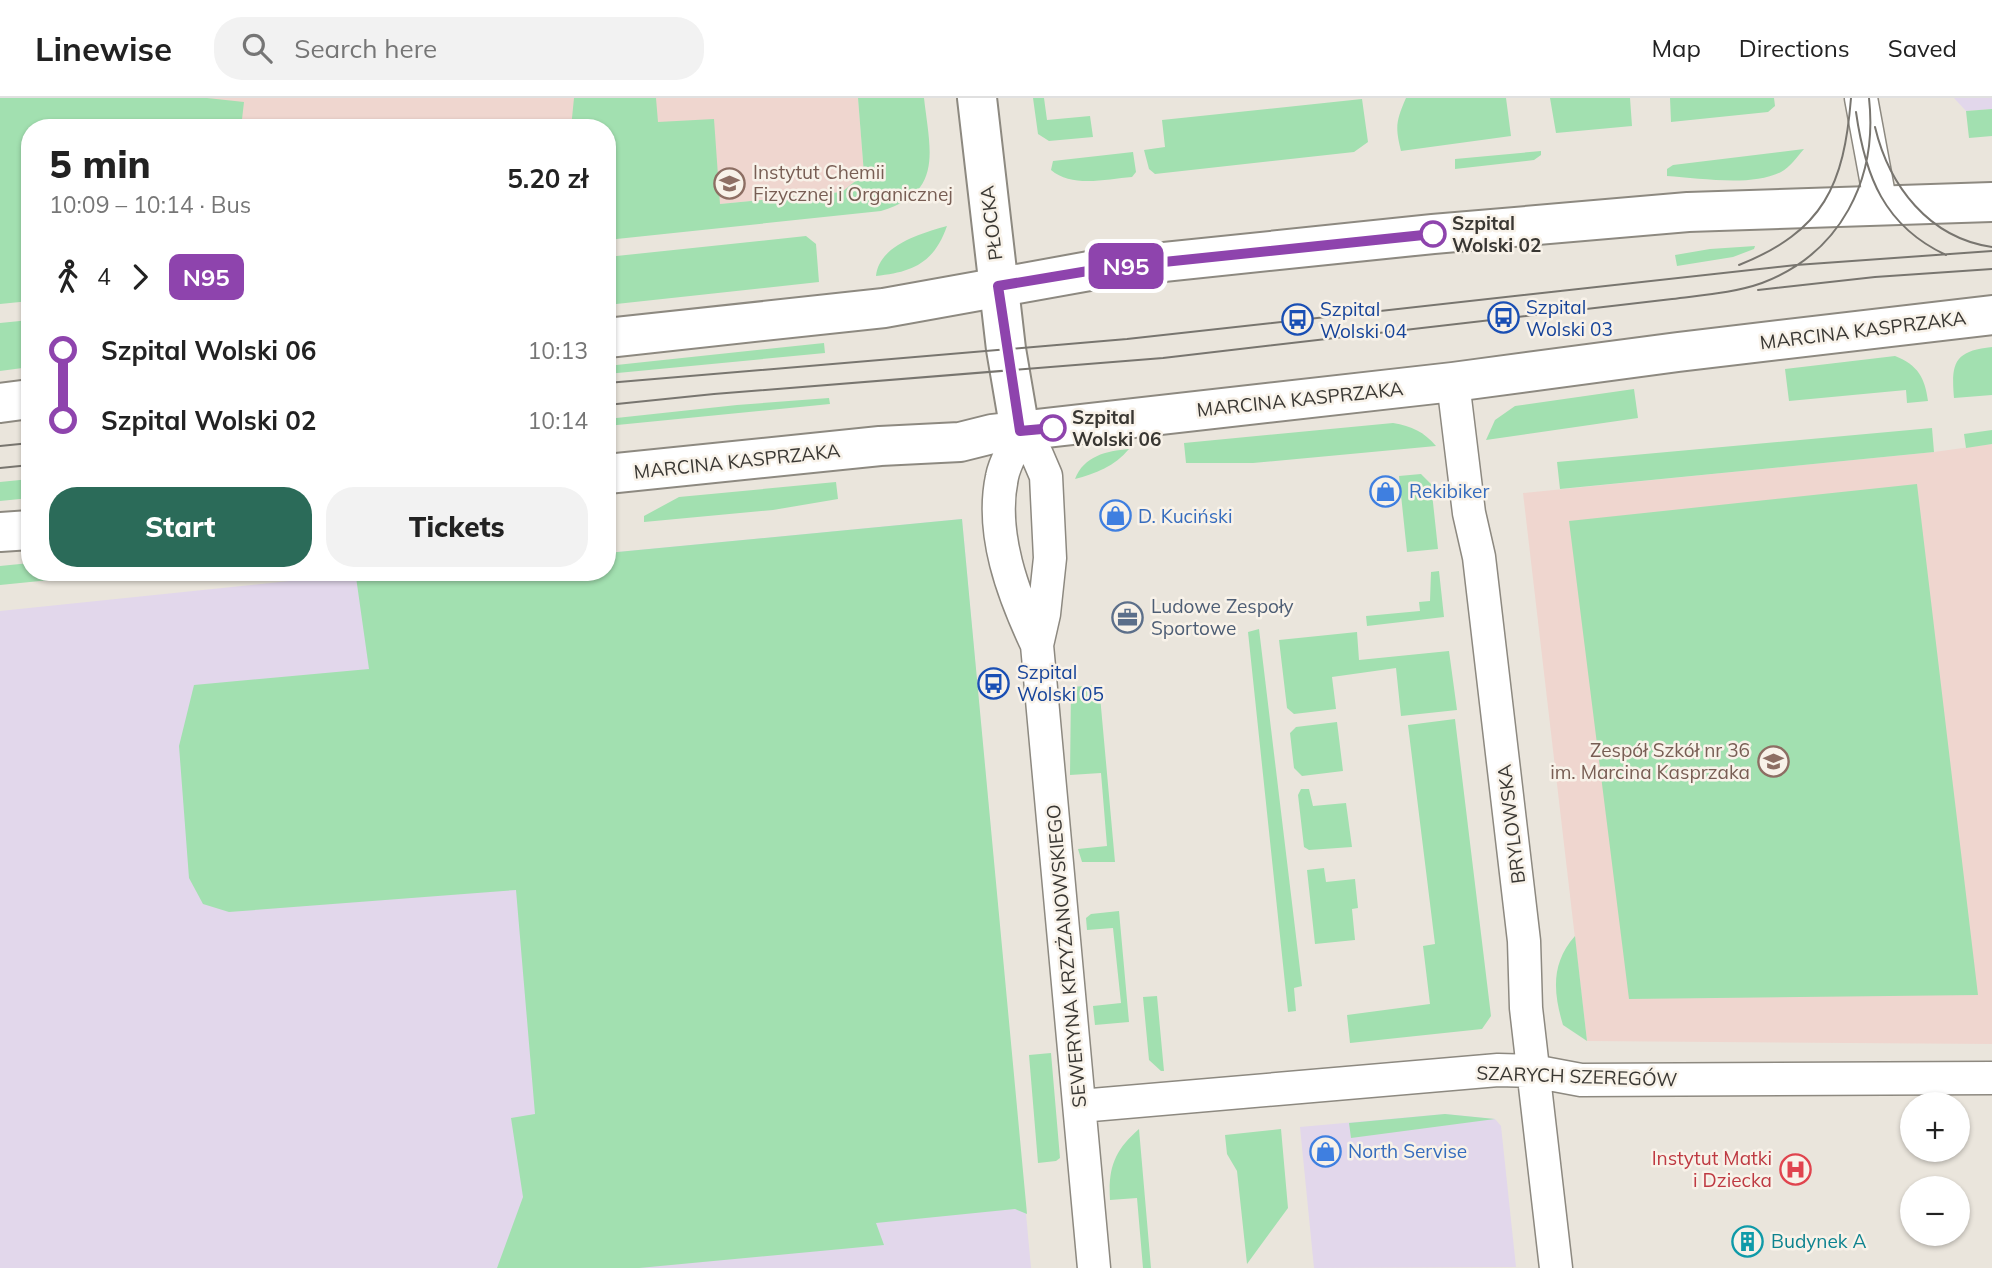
<!DOCTYPE html>
<meta charset="utf-8">
<style>
body{margin:0;font-family:Mulish,sans-serif;background:#f2f2f2;color:#222;height:100vh;display:flex;flex-direction:column;font-size:26px;white-space:nowrap}
*{box-sizing:border-box;margin:0}
p{font-size:23px;color:#767676}
.icon{flex:none;width:38px;height:38px;fill:none;stroke:currentColor;stroke-width:2;stroke-linecap:round;stroke-linejoin:round}
.map{position:relative;flex:1;overflow:hidden}
.panel{position:absolute;left:21px;top:21px;width:595px;height:462px;display:flex;flex-direction:column;background:#fff;border-radius:28px;box-shadow:0 2px 5px #0004}
.panel>*{flex:none}
.badge{padding:0 14px;border-radius:10px;font-size:24px;line-height:46px}
.fabs{position:absolute;left:1900px;top:994px;display:grid;gap:14px}
.fabs a{display:grid;place-items:center;width:70px;height:70px;border-radius:50%;background:#fff;box-shadow:0 2px 5px #0004;font-size:35px}
.map>.badge{position:absolute;translate:-50% -50%;box-shadow:0 0 0 4px #fff}
.legs{display:flex;align-items:center;gap:10px;height:77px;padding:0 28px;font-size:23px}
.legs p{margin-inline-start:auto}
.overview{display:flex;align-items:center;justify-content:space-between;height:119px;padding:0 28px}
h1{font-size:38px;font-weight:800;line-height:52px}
.action{display:flex;gap:14px;margin-top:auto;padding:14px 28px}
.action a{flex:1;height:80px;border-radius:28px;background:#2b6b59;color:#fff;font-size:28px;font-weight:800;line-height:80px;text-align:center}
.action a+a{background:#f2f2f2;color:#222}
ul{padding:0 28px;list-style:none}
li{display:flex;align-items:center;gap:24px;height:70px;font-size:26px}
li i{display:grid;place-items:center;width:10px;height:100%;margin:0 9px;background:currentColor}
li i::after{content:'';width:18px;height:18px;margin:-9px;border:5px solid;border-radius:50%;background:#fff}
li p{margin-inline-start:auto}
li:first-child i{background:linear-gradient(#0000 50%,currentColor 0)}
li:last-child i{background:linear-gradient(currentColor 50%,#0000 0)}
header{display:flex;align-items:center;gap:42px;box-sizing:border-box;height:98px;padding:0 35px;background:#fff;border-bottom:2px solid #e0e0e0}
header strong{font-size:33px}
nav{display:flex;gap:38px;margin-inline-start:auto;font-size:24px}
.search{width:490px;height:63px;background:#f2f2f2;display:flex;align-items:center;gap:18px;box-sizing:border-box;padding:0 24px;border-radius:28px;color:#767676;font-size:26px}
.map>svg:first-child{display:block}
.commercial{fill:#e2d7eb}
.education{fill:#efd6cf}
.green{fill:#a2e0b0}
.lines{fill:none;stroke-linecap:round;stroke-linejoin:round}
.minor-casing{stroke:#8d8980;stroke-width:35}
.tertiary-casing{stroke:#8d8980;stroke-width:42}
.secondary-casing{stroke:#8d8980;stroke-width:42}
.minor{stroke:#fff;stroke-width:32}
.tertiary{stroke:#fff;stroke-width:38}
.secondary{stroke:#fff;stroke-width:38}
.tram{stroke:#78756f;stroke-width:2}
.line-1-casing{stroke:#fff;stroke-width:16}
.line-1{stroke:#8e44ad;stroke-width:10}
.stop-1-dot{fill:#fff;stroke:#8e44ad;stroke-width:3.5}
.labels{text-anchor:middle;dominant-baseline:central;stroke-width:5;stroke-linejoin:round;paint-order:stroke}
.education-label{font-size:19px;fill:#785e54;stroke:#f8f2e9;text-anchor:start}
.street-label{font-size:19px;fill:#393733;stroke:#f8f2e9}
.stop-label{font-size:19px;font-weight:bold;fill:#393733;stroke:#f8f2e9;text-anchor:start}
.transit-label{font-size:19px;fill:#164399;stroke:#f8f2e9;text-anchor:start}
.shop-label{font-size:19px;fill:#366cbe;stroke:#f8f2e9;text-anchor:start}
.service-label{font-size:19px;fill:#4e5e75;stroke:#f8f2e9;text-anchor:start}
.health-label{font-size:19px;fill:#be3a42;stroke:#f8f2e9;text-anchor:end}
.culture-label{font-size:19px;fill:#0d838f;stroke:#f8f2e9;text-anchor:start}
</style>
<header>
<strong>Linewise</strong>
<div class="search"><svg class="icon" aria-label="search" viewBox="0 0 24 24"><circle cx="10" cy="10" r="6"/><path d="M15 15l6 6"/></svg>Search here</div>
<nav><a>Map</a><a>Directions</a><a>Saved</a></nav>
</header>
<div class="map">
<svg width="1992" height="1170" viewBox="0 0 1992 1170">
<rect width="100%" height="100%" fill="#eae5dc"/>
<!-- commercial -->
<path class="commercial" d="M1954 0H1992V11L1966 13Z
M962 421 1031 1170H0V513L289 483 401 474H607V455Z
M1445 1016 1495 1021 1501 1028 1516 1169 1314 1170 1300 1029Z"/>
<!-- education -->
<path class="education" d="M0 0H858L864 76 842 94 720 106 607 30H30Z
M1992 346V946L1587 943 1523 395 1934 354Z"/>
<!-- green -->
<path class="green" d="M0 0H207L244 4 241 30H30V203L0 206Z
M574 0H656L658 24 714 21 720 106 842 94 864 76 858 0H924C930 53 944 94 881 113L607 142V30H571Z
M1033 0H1044L1047 22 1090 18 1093 39 1049 43 1038 36Z
M1406 0H1506L1511 38 1401 53C1395 29 1396 23 1406 0Z
M1550 0H1630L1632 28 1556 35Z
M1670 0H1774L1775 8 1768 14 1671 24Z
M1362 1 1368 44 1354 54 1155 76 1149 71 1144 52 1165 49 1162 22Z
M1992 11V38L1969 40 1966 13Z
M1804 51C1797 59 1790 69 1781 74 1751 89 1700 80 1667 78V71L1673 67Z
M1541 53V57L1534 62 1455 71V61Z
M1133 54 1136 74 1132 79C1106 81 1072 90 1051 72L1053 63Z
M947 128C934 165 913 174 876 178 879 147 922 135 947 128Z
M806 138 816 146 819 184 607 207V159Z
M1755 148 1754 151 1733 159 1677 168 1675 157 1710 151Z
M30 222V269L0 273V225Z
M824 245 825 255 607 276V268Z
M1992 249V297L1954 300C1951 265 1954 253 1992 249Z
M1895 258C1918 267 1925 280 1928 303L1907 305 1906 292 1789 303 1785 271Z
M1634 291 1638 320 1486 342 1495 322 1515 308Z
M829 300 830 306 607 328V321L737 307Z
M1393 325C1412 328 1424 334 1436 348L1253 365H1186L1184 345Z
M1932 330 1934 354 1560 391 1557 364Z
M1992 332V346L1966 350 1964 336Z
M1129 351C1115 368 1095 376 1075 381 1084 358 1106 353 1129 351Z
M1421 376 1431 386 1438 451 1407 454 1399 378Z
M30 381V400L0 403V384Z
M836 384 838 401 773 412 644 424V418L679 399Z
M1917 386 1978 897 1629 901 1569 423Z
M962 421 1027 1116 1015 1111 876 1125 884 1147 639 1170H497L523 1099 511 1020 535 1016 516 792 229 814 203 806 189 780 179 648 194 587 369 571 356 479 401 474H607V455Z
M30 465V474H130L0 487V468Z
M1439 473 1444 519 1367 528 1366 518 1420 513 1419 504 1430 503 1431 474Z
M1259 531 1302 888 1294 890 1296 913 1288 914 1248 534Z
M1357 534 1359 562 1449 553 1457 612 1401 618 1396 570 1332 579 1336 611 1294 616 1287 610 1279 542Z
M1099 587 1115 764H1082L1078 751 1107 748 1101 675 1070 677 1071 589Z
M1455 621 1491 918 1482 931 1350 945 1347 917 1430 906 1423 848 1435 846 1408 627Z
M1337 624 1343 673 1302 678 1294 670 1290 635 1296 629Z
M1301 691H1309L1313 708 1346 705 1352 749 1309 752 1304 749 1298 697Z
M1324 770 1326 784 1355 781 1358 810 1352 811 1355 842 1315 846 1307 772Z
M1119 813 1129 924 1095 927 1093 908 1121 905 1113 830 1087 832 1086 820 1091 816Z
M1575 838 1587 943 1563 927C1553 894 1551 865 1575 838Z
M1157 898 1164 973H1161L1149 962 1143 899Z
M1051 955 1060 1060 1056 1063 1038 1065 1029 957Z
M1445 1016 1495 1021 1351 1040 1349 1025Z
M1139 1031 1151 1170H1143L1137 1100 1110 1102C1108 1069 1115 1052 1139 1031Z
M1281 1031 1288 1110 1247 1166 1237 1073 1227 1056 1225 1037Z"/>
<g class="lines">
<defs>
<path id="minor" d="M1861 0 1881 108
M1453 284 1469 415 1479 459 1524 843 1526 910 1556 1170
M1020 333 1037 357 1046 378 1050 460 1044 516 1037 547 1094 1170
M1020 333C1016 349 1005 362 1002 379 990 435 1013 496 1037 547
M1080 1008 1498 972 1533 973 1581 982 1992 980"/>
<path id="tertiary" d="M977 0 1006 251 1020 333"/>
<path id="secondary" d="M607 240 884 210 1106 170 1433 136 1688 114 1992 104
M0 305 30 301
M607 376 880 348 960 344 992 336 1453 284 1678 254 1992 217
M0 434 30 432"/>
</defs>
<!-- minor casing -->
<use href="#minor" class="minor-casing"/>
<!-- tertiary casing -->
<use href="#tertiary" class="tertiary-casing"/>
<!-- secondary casing -->
<use href="#secondary" class="secondary-casing"/>
<!-- minor -->
<use href="#minor" class="minor"/>
<!-- tertiary -->
<use href="#tertiary" class="tertiary"/>
<!-- secondary -->
<use href="#secondary" class="secondary"/>
<!-- tram -->
<path class="tram" d="M1856 14C1865 78 1884 128 1946 157
M1875 29C1889 88 1929 140 1992 149
M1739 167C1824 133 1844 87 1851 0
M1758 192 1875 179 1992 171
M607 285 1127 241 1796 167 1992 153
M607 307 714 296 1163 260 1672 201C1702 197 1734 195 1762 185 1841 155 1878 81 1869 0
M0 348 30 345
M0 370 30 367"/>
</g>
<g class="lines">
<defs>
<path id="line-1" d="M1053 330 1020 333 998 188 1106 170 1433 136"/>
</defs>
<!-- line-1 casing -->
<use href="#line-1" class="line-1-casing"/>
<!-- line-1 -->
<use href="#line-1" class="line-1"/>
</g>
<!-- icons -->
<defs>
<symbol id="university-ring" viewBox="-11 -11 22 22"><circle r="9.5" fill="#f8f2e9" stroke="#8d6e63" stroke-width="1.5"/><path d="M0-5L7-2L0 1L-7-2ZM-4 1L0 2.5L4 1V4Q0 6-4 4Z" fill="#8d6e63"/></symbol>
<symbol id="bus-ring" viewBox="-11 -11 22 22"><circle r="9.5" fill="#f8f2e9" stroke="#1a4fb4" stroke-width="1.5"/><path d="M-5-6H5V4H4V6H2V4H-2V6H-4V4H-5ZM-3.5-4V0h7V-4ZM-3.5 1.2v1.5H-2V1.2ZM2 1.2v1.5H3.5V1.2Z" fill="#1a4fb4"/></symbol>
<symbol id="shop-ring" viewBox="-11 -11 22 22"><circle r="9.5" fill="#f8f2e9" stroke="#3f7fe0" stroke-width="1.5"/><path d="M-5-2.5h2.3a2.7 3.5 0 0 1 5.4 0H5L5.5 6h-11ZM-1.5-2.5h3a1.5 2.3 0 0 0-3 0Z" fill="#3f7fe0"/></symbol>
<symbol id="office-ring" viewBox="-11 -11 22 22"><circle r="9.5" fill="#f8f2e9" stroke="#5c6f8a" stroke-width="1.5"/><path d="M-6-3h4V-5.5h4V-3h4V5H-6ZM-1-4.5V-3h2v-1.5ZM-6 0V1H6V0Z" fill="#5c6f8a"/></symbol>
<symbol id="school-ring" viewBox="-11 -11 22 22"><circle r="9.5" fill="#f8f2e9" stroke="#8d6e63" stroke-width="1.5"/><path d="M0-5L7-2L0 1L-7-2ZM-4 1L0 2.5L4 1V4Q0 6-4 4Z" fill="#8d6e63"/></symbol>
<symbol id="hospital-ring" viewBox="-11 -11 22 22"><circle r="9.5" fill="#f8f2e9" stroke="#e0444e" stroke-width="1.5"/><path d="M-5-5h3v3.5h4V-5h3V5h-3V1.5h-4V5h-3Z" fill="#e0444e"/></symbol>
<symbol id="building-ring" viewBox="-11 -11 22 22"><circle r="9.5" fill="#f8f2e9" stroke="#0f9aa8" stroke-width="1.5"/><path d="M-4-6H4V6H1V3H-1V6H-4ZM-2.5-4.3h1.7v1.8h-1.7ZM.8-4.3h1.7v1.8H.8ZM-2.5-1h1.7V.8h-1.7ZM.8-1h1.7V.8H.8Z" fill="#0f9aa8"/></symbol>
</defs>
<g fill-rule="evenodd">
<use href="#university-ring" x="712" y="68" width="35" height="35"/>
<use href="#bus-ring" x="1486" y="202" width="35" height="35"/>
<use href="#bus-ring" x="1280" y="204" width="35" height="35"/>
<use href="#shop-ring" x="1368" y="376" width="35" height="35"/>
<use href="#shop-ring" x="1098" y="400" width="35" height="35"/>
<use href="#office-ring" x="1110" y="502" width="35" height="35"/>
<use href="#bus-ring" x="976" y="568" width="35" height="35"/>
<use href="#school-ring" x="1756" y="646" width="35" height="35"/>
<use href="#shop-ring" x="1308" y="1036" width="35" height="35"/>
<use href="#hospital-ring" x="1778" y="1054" width="35" height="35"/>
<use href="#building-ring" x="1730" y="1126" width="35" height="35"/>
</g>
<!-- markers -->
<g class="stop-1-dot">
<circle cx="1433" cy="136" r="12"/>
<circle cx="1053" cy="330" r="12"/>
</g>
<g class="labels">
<!-- education labels -->
<g class="education-label">
<text x="753" y="74">Instytut Chemii<tspan x="753" dy="22">Fizycznej i Organicznej</tspan></text>
<text x="1750" y="652" text-anchor="end">Zespół Szkół nr 36<tspan x="1750" dy="22">im. Marcina Kasprzaka</tspan></text>
</g>
<!-- street labels -->
<g class="street-label">
<text transform="translate(991 125) rotate(-97)">PŁOCKA</text>
<text transform="translate(1863 232) rotate(-7)">MARCINA KASPRZAKA</text>
<text transform="translate(1300 301) rotate(-6)">MARCINA KASPRZAKA</text>
<text transform="translate(737 363) rotate(-6)">MARCINA KASPRZAKA</text>
<text transform="translate(1511 726) rotate(-97)">BRYLOWSKA</text>
<text transform="translate(1066 858) rotate(-95)">SEWERYNA KRZYŻANOWSKIEGO</text>
<text transform="translate(1577 978) rotate(2)">SZARYCH SZEREGÓW</text>
</g>
<!-- stop labels -->
<g class="stop-label">
<text x="1452" y="125">Szpital<tspan x="1452" dy="22">Wolski 02</tspan></text>
<text x="1072" y="319">Szpital<tspan x="1072" dy="22">Wolski 06</tspan></text>
</g>
<!-- transit labels -->
<g class="transit-label">
<text x="1526" y="209">Szpital<tspan x="1526" dy="22">Wolski 03</tspan></text>
<text x="1320" y="211">Szpital<tspan x="1320" dy="22">Wolski 04</tspan></text>
<text x="1017" y="574">Szpital<tspan x="1017" dy="22">Wolski 05</tspan></text>
</g>
<!-- shop labels -->
<g class="shop-label">
<text x="1409" y="393">Rekibiker</text>
<text x="1138" y="418">D. Kuciński</text>
<text x="1348" y="1053">North Servise</text>
</g>
<!-- service labels -->
<g class="service-label">
<text x="1151" y="508">Ludowe Zespoły<tspan x="1151" dy="22">Sportowe</tspan></text>
</g>
<!-- health labels -->
<g class="health-label">
<text x="1772" y="1060">Instytut Matki<tspan x="1772" dy="22">i Dziecka</tspan></text>
</g>
<!-- culture labels -->
<g class="culture-label">
<text x="1771" y="1143">Budynek A</text>
</g>
</g>
</svg>
<div class="fabs">
<a>+</a>
<a>−</a>
</div>
<b class="badge" style="left:1126px;top:168px;background:#8e44ad;color:#fff">N95</b>
<section class="panel">
<div class="overview"><div><h1>5 min</h1><p>10:09 – 10:14 · Bus</p></div><b>5.20 zł</b></div>
<div class="legs"><svg class="icon" aria-label="walk" viewBox="0 0 24 24"><circle cx="13" cy="4" r="2"/><path d="M13 8l-2 6 4 7M11 14l-3 7M7 12l3-4h3l4 4"/></svg>4<svg class="icon" aria-label="forward" viewBox="0 0 24 24"><path d="M9 5l7 7-7 7"/></svg><b class="badge" style="background:#8e44ad;color:#fff">N95</b></div>
<ul>
<li><i style="color:#8e44ad"></i><b>Szpital Wolski 06</b><p>10:13</p></li>
<li><i style="color:#8e44ad"></i><b>Szpital Wolski 02</b><p>10:14</p></li>
</ul>
<div class="action"><a>Start</a><a>Tickets</a></div>
</section>
</div>
